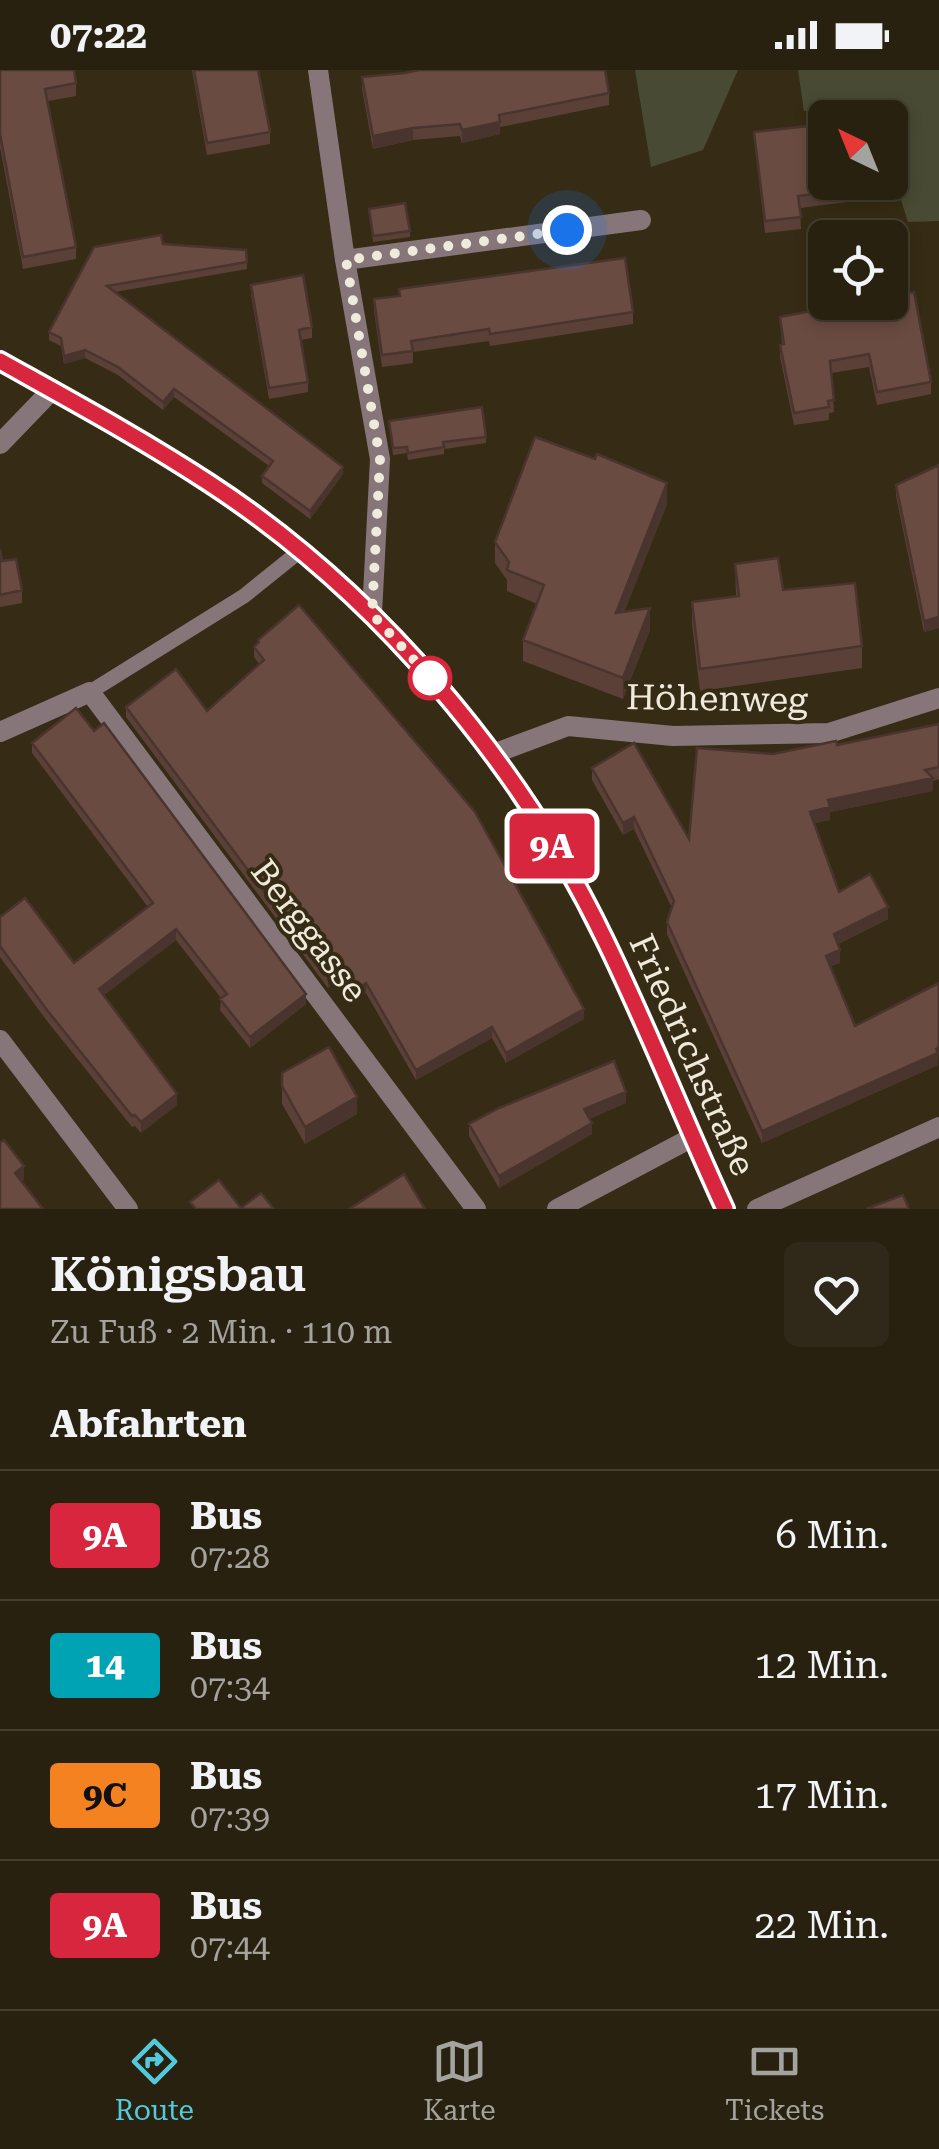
<!DOCTYPE html>
<html lang="de">
<meta charset="utf-8">
<style>
body{margin:0;font-family:"Roboto Serif",serif;background:#302919;color:#f1f3f6;height:100vh;display:flex;flex-direction:column;font-size:38px;white-space:nowrap}
*{box-sizing:border-box;margin:0}
p{font-size:32px;color:#a5a39f}
.icon{flex:none;width:55px;height:55px;fill:none;stroke:currentColor;stroke-width:2;stroke-linecap:round;stroke-linejoin:round}
.map{position:relative;height:1139px;overflow:hidden}
.details{display:flex;flex-direction:column;background:#282110;flex:1}
.details>*{flex:none}
.badge{padding:0 20px;border-radius:8px;font-size:35px;line-height:65px}
.needle{width:65px;rotate:317deg}
.tools{position:absolute;left:808px;top:30px;display:grid;gap:20px}
.tools a{display:grid;place-items:center;width:100px;height:100px;border-radius:15px;background:#282110;box-shadow:0 5px 15px #0003,0 0 0 2px #443e30;font-size:50px}
.you{position:absolute;width:50px;height:50px;margin:-25px;border:8px solid #fff;border-radius:50%;background:#1a73e8;box-shadow:0 0 0 15px #1a73e833}
.map>.badge{position:absolute;translate:-50% -50%;box-shadow:0 0 0 5px #fff}
h2{padding:0 50px;font-size:38px;line-height:90px}
.round{display:grid;place-items:center;flex:none;width:105px;height:105px;border-radius:15px;background:#302919}
.overview{display:flex;align-items:center;justify-content:space-between;height:170px;padding:0 50px}
h1{font-size:48px;font-weight:600;line-height:75px}
ul{padding:0;list-style:none}
li{display:flex;align-items:center;gap:30px;height:130px;padding:0 50px;border-top:2px solid #443e30}
li div{flex:1}
li b{display:block;font-size:38px}
li em{font-style:normal}
li .badge{min-width:110px;font-weight:700;text-align:center}
.status{display:flex;justify-content:space-between;align-items:center;height:70px;padding:0 50px;background:#282110;direction:ltr}
.status svg{height:28px;fill:currentColor}
.dock{display:flex;justify-content:space-around;align-items:center;height:140px;border-top:2px solid #443e30;background:#282110;font-size:28px;color:#a5a39f}
.dock a{display:grid;justify-items:center;gap:5px}
.dock .on{color:#53cadc}
.map>svg:first-child{display:block}
.green{fill:#484a33}
.lines{fill:none;stroke-linecap:round;stroke-linejoin:round}
.lane{stroke:#867679;stroke-width:15}
.street{stroke:#867679;stroke-width:20}
.wall{fill:#5b4038}
.shaded-wall{fill:#4a342e}
.building{fill:#6a4b41;stroke:#4a342e;stroke-width:2.5}
.line-casing{stroke:#fff;stroke-width:22}
.line{stroke:#d7263d;stroke-width:15}
.walk{stroke:#f0eadc;stroke-width:10;stroke-dasharray:0 18}
.stop-dot{fill:#fff;stroke:#d7263d;stroke-width:5}
.labels{text-anchor:middle;dominant-baseline:central;stroke-width:8;stroke-linejoin:round;paint-order:stroke}
.street-label{font-size:35px;fill:#f0eadc;stroke:#362c15}
</style>
<div class="status"><b>07:22</b><svg viewBox="0 0 49 12"><path d="M0 12V9h3v3zM5 12V6h3v6zM10 12V3h3v9zM15 12V0h3v12zM26 1h20v11H26zM47 4h2v5h-2z"/></svg></div>
<div class="map">
<svg width="939" height="1139" viewBox="0 0 939 1139">
<rect width="100%" height="100%" fill="#362c15"/>
<!-- green -->
<path class="green" d="M635 0H738L703 80 651 97Z
M798 0H939V151L908 152 890 95V48L875 47 872 40 804 41Z"/>
<g class="lines">
<!-- lane -->
<path class="lane" d="M90 622 244 526 300 481"/>
<!-- street -->
<path class="street" d="M318 0 345 190 380 389 372 544
M345 190 641 150
M0 291C70 330 141 369 209 413 378 522 518 689 605 870 648 958 685 1050 725 1139
M0 374 52 320
M0 662 90 622 476 1139
M493 684 568 656 673 666 829 663 939 628
M0 970 128 1139
M557 1139 693 1067
M757 1139 939 1057"/>
</g>
<!-- wall -->
<path class="wall" d="M0 0 76 13V26L48 31 76 177V189L23 199 0 77Z
M192 0H258L270 62V74L207 85Z
M362 7 609 23V35L500 57V64L462 73 460 66 413 70 373 79 362 19Z
M754 62 847 120V132L800 138 801 159 765 163Z
M369 139 410 161V167L373 172Z
M163 174 246 180 247 199 115 222 343 404 310 449 262 413V406L269 396 174 327 163 340 118 305 85 288 64 294 61 276 49 270V262Z
M251 215 312 257V268L301 270 308 312V322L269 329 251 225Z
M374 229 633 242V254L490 276 489 271 413 282V293L382 297 374 241Z
M780 247 931 312V324L877 335 869 297 831 303 834 342 829 343V350L794 355 780 287V275H782Z
M389 351 486 367V373L444 379V384L408 390 407 383 393 385Z
M939 395V558L924 562 896 426V415Z
M667 434 624 542 650 560 623 629 523 591V570L537 534 507 521V510L495 493V472Z
M0 479 2 491 22 520V533L0 537Z
M735 494 783 520 862 576V598L700 621 692 554V532L736 526Z
M258 570 584 949 506 993 492 968 416 1010 366 923 351 934 335 912 328 918 126 647V637L207 641 260 595 254 587V577L258 573Z
M939 654V709L933 711V721L830 742V750L814 753 839 822 888 849 838 874 840 893 830 896 855 956 938 990V995L762 1073 667 864V852L672 838 634 759 623 765 592 710V698L689 769 773 684 837 675Z
M32 673 306 934 250 978 220 940 221 928 176 870 104 925 177 1035 141 1063 135 1056 132 1057 47 951 0 887V847L74 893 148 837 32 683Z
M282 1003 357 1044 305 1074 282 1034Z
M626 1033 589 1049 592 1064 499 1118 469 1066V1054Z"/>
<!-- shaded-wall -->
<path class="shaded-wall" d="M500 52V64L462 73V60Z
M413 58V70L373 79V66Z
M85 280V288L64 294V286Z
M174 319V327L163 340V332Z
M343 397V404L310 449V441Z
M667 413V434L616 564V543Z
M650 538V560L623 629V608Z
M939 547V558L924 562V551Z
M933 708V721L830 742V750L810 754V742L828 730Z
M634 747V759L623 765V753Z
M888 837V849L834 876V864Z
M176 859V870L99 929V919Z
M840 880V893L826 898V886Z
M335 902V912L328 918V907Z
M366 913V923L351 934V924Z
M306 924V934L250 978V967Z
M584 939V949L506 993V983Z
M492 957V968L416 1010V1000Z
M939 977 938 995 762 1073V1061Z
M626 1022V1033L584 1051V1039Z
M177 1024V1035L141 1063V1052Z
M357 1027V1044L305 1074V1057Z
M592 1053V1064L499 1118V1106Z
M24 1096V1110L15 1117V1103Z"/>
<!-- building -->
<path class="building" d="M0 0H74L76 13 45 19 76 177 23 187 0 64Z
M194 0H258L270 62 207 73Z
M419 0H605L609 23 499 45 500 52 462 60 460 54 413 58 373 66 362 7 405 3Z
M809 56V58L825 57V112H846L847 120 798 126 801 147 765 151 754 62Z
M405 133 410 161 373 166 369 139Z
M161 165 163 174 246 180 247 192 107 216 343 397 310 441 262 406 273 391 174 319 163 332 118 297 85 280 64 286 61 268 49 262 94 177Z
M625 188 633 242 490 264 489 259 411 271 413 281 382 285 374 229 400 226 399 219Z
M303 205 312 257 299 260 308 312 269 318 251 215Z
M914 222 931 312 877 322 869 284 830 291 834 330 828 331 829 337 794 343 780 275 784 274 780 247 858 232H890V226Z
M482 337 486 367 443 372 444 377 408 383 407 377 393 378 389 351Z
M535 367 595 389 597 384 667 413 616 543 650 538 623 608 523 570 544 515 507 500 509 492 495 472Z
M939 395V547L924 551 896 415Z
M0 479 2 491 16 489 22 520 0 525Z
M778 488 783 520 855 513 862 576 700 599 692 532 739 526 735 494Z
M299 535 475 742 584 939 506 983 492 957 416 1000 366 913 351 924 335 902 328 907 126 637 176 599 207 641 264 590 254 577 259 572 258 570Z
M76 638 94 661 104 653 306 924 250 967 220 929 227 924 176 859 99 919 177 1024 141 1052 135 1045 132 1046 47 940 0 876V847L25 828 74 893 153 833 32 673Z
M939 654V697L925 700 933 708 828 730 830 737 810 742 839 822 870 804 888 837 834 864 840 880 826 886 855 956 939 913V977L936 979 938 983 762 1061 667 852 674 831 634 747 623 753 592 698 634 673 689 769 697 678 773 684 836 671 837 675Z
M329 977 357 1027 305 1057 282 1016V1003Z
M614 991 626 1022 584 1039 592 1053 499 1106 469 1054 499 1038Z
M4 1070 24 1096 15 1103 43 1139H0V1073Z
M404 1104 425 1139H349Z
M219 1110 241 1138 261 1123 274 1139H196L190 1132Z
M903 1125 909 1139H866Z"/>
<g class="lines">
<defs>
<path id="line" d="M0 291C70 330 142 369 209 413 376 522 519 691 605 870 648 958 684 1050 725 1139"/>
</defs>
<!-- line casing -->
<use href="#line" class="line-casing"/>
<!-- line -->
<use href="#line" class="line"/>
<!-- walk -->
<path class="walk" d="M430 608 434 612 372 544 380 389 346 190 567 160"/>
</g>
<!-- markers -->
<circle class="stop-dot" cx="430" cy="608" r="20"/>
<g class="labels">
<!-- street labels -->
<g class="street-label">
<text transform="translate(717 629) rotate(1)">Höhenweg</text>
<text transform="translate(309 861) rotate(53)">Berggasse</text>
<text transform="translate(692 985) rotate(66)">Friedrichstraße</text>
</g>
</g>
</svg>
<div class="tools">
<a><svg class="needle" viewBox="-14 -14 28 28"><path d="M0-13l5 13h-10z" fill="#e53935"/><path d="M0 13l5-13h-10z" fill="#a5a39f"/></svg></a>
<a><svg class="icon" aria-label="locate" viewBox="0 0 24 24"><circle cx="12" cy="12" r="6"/><path d="M12 2v4M12 18v4M2 12h4M18 12h4"/></svg></a>
</div>
<div class="you" style="left:567px;top:160px"></div>
<b class="badge" style="left:552px;top:776px;background:#d7263d;color:#fff">9A</b>
</div>
<section class="details">
<div class="overview"><div><h1>Königsbau</h1><p>Zu Fuß · 2 Min. · 110 m</p></div><a class="round"><svg class="icon" aria-label="heart" viewBox="0 0 24 24"><path d="M12 20l-8-8c-3-5 5-10 8-4 3-6 11-1 8 4z"/></svg></a></div>
<h2>Abfahrten</h2>
<ul>
<li><span class="badge" style="background:#d7263d;color:#fff">9A</span><div><b>Bus</b><p>07:28</p></div><em>6 Min.</em></li>
<li><span class="badge" style="background:#00a3b4;color:#fff">14</span><div><b>Bus</b><p>07:34</p></div><em>12 Min.</em></li>
<li><span class="badge" style="background:#f58220;color:#111">9C</span><div><b>Bus</b><p>07:39</p></div><em>17 Min.</em></li>
<li><span class="badge" style="background:#d7263d;color:#fff">9A</span><div><b>Bus</b><p>07:44</p></div><em>22 Min.</em></li>
</ul>
</section>
<nav class="dock">
<a class="on"><svg class="icon" aria-label="directions" viewBox="0 0 24 24"><path d="M12 3l9 9-9 9-9-9zM9 14v-3h6M13 9l2 2-2 2"/></svg>Route</a>
<a><svg class="icon" aria-label="map" viewBox="0 0 24 24"><path d="M3 6l6-2 6 2 6-2v14l-6 2-6-2-6 2zM9 4v14M15 6v14"/></svg>Karte</a>
<a><svg class="icon" aria-label="tickets" viewBox="0 0 24 24"><path d="M3 7h18v10H3zM15 7v10"/></svg>Tickets</a>
</nav>
